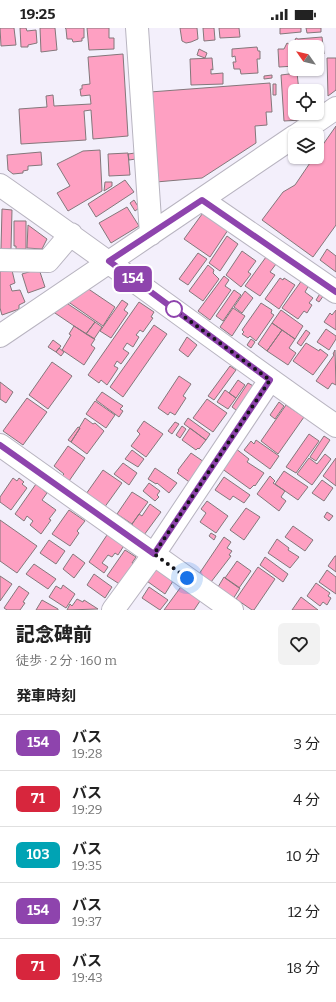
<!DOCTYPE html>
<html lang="ja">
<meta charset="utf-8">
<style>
body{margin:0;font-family:Bitter,"Noto Sans JP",serif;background:#f2f2f2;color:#222;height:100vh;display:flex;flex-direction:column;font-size:15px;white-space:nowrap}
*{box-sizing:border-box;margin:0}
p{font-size:13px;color:#767676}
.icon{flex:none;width:22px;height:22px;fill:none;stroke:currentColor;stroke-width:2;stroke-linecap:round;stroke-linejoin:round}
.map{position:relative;height:582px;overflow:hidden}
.details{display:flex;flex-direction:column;background:#fff;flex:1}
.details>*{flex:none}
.badge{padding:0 8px;border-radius:6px;font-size:14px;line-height:26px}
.needle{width:26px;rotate:304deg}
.buttons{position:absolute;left:288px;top:12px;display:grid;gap:8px}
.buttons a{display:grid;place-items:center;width:36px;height:36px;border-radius:6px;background:#fff;box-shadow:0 1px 3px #0004;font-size:20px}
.you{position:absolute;width:20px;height:20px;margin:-10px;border:3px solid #fff;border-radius:50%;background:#1a73e8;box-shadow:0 0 0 6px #1a73e833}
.map>.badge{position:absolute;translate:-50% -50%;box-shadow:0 0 0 2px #fff}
h2{padding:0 16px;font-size:15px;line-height:36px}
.round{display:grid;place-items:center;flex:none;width:42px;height:42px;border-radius:6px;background:#f2f2f2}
.overview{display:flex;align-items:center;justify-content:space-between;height:68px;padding:0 16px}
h1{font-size:19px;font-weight:800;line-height:30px}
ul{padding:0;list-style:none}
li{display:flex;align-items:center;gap:12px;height:56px;padding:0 16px;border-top:1px solid #e0e0e0}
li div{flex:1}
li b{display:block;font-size:15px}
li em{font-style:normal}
li .badge{min-width:44px;font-weight:700;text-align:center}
.status{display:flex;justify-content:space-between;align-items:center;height:28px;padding:0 20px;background:#fff;direction:ltr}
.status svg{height:11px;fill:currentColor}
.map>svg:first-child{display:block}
.building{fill:#fea0c2;stroke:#84777b}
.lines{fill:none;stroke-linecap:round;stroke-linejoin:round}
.minor-casing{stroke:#b8b4c0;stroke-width:24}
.minor{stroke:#fff;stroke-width:22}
.line-casing{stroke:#fff;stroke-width:9}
.line{stroke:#8e44ad;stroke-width:6}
.walk{stroke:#161418;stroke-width:4;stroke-dasharray:0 7.2}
.stop-dot{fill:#fff;stroke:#8e44ad;stroke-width:2}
</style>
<div class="status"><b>19:25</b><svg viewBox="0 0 49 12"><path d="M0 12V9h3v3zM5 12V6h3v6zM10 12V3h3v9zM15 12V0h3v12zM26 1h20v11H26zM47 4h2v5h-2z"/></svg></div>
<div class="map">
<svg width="336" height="582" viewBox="0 0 336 582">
<rect width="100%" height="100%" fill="#f3effb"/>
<!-- building -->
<path class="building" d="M0 0H14L16 17 1 18Z
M20 0H26L27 3 36 2 37 15 28 17V19H21Z
M40 0H55L57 22 41 24Z
M65 0H84V10H82V13L73 14 72 11H67L66 1Z
M87 0H109V10H114V21L89 22Z
M180 0H197L198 11 191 14 186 15 182 13Z
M203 0H214L215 12 204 13Z
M219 0H239L240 9 220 10Z
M280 0H301V4L280 6Z
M306 0H321V4L307 5Z
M322 9 324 26 320 23H317V19H295V38L279 39 278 21H284L287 15 292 18 296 10 298 11Z
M257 19 258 23H260V31H257L258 45 241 46 240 41H234L233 34H236L235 28 232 29V21Z
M199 21 207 25 205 30 197 27Z
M123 26 128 108 93 111 91 82 84 83 86 112 21 116 19 81 47 79 46 68 53 67 54 78 91 76 90 67 81 68 80 61H82V57L90 56 88 29Z
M212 30 213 42 211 41V46L223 45V56L191 57 190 31Z
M327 30H336V62L328 68Z
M297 45 299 63H295V85H300L301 92 284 93 281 47Z
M272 47V50L264 51V48Z
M270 55 272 84H266L267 97 255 98 256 115 202 150 156 154 150 64Z
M273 56H276V67H273Z
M336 98V197L313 229 262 192 283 164 295 157 314 129H317V125Z
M100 122 102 163 68 183 57 165 70 158 57 136 83 123Z
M41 124 42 137 28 138V142L23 143V145L13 146 8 142 7 127Z
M128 125 130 147 109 148 108 126Z
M135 125 136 131 129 132 128 126Z
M125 152 134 164 96 189 88 176Z
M105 154H112V158L104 163Z
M134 172 139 180 135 183 130 175Z
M127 179 139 198 111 215 99 195Z
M2 181 12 182 11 221H1Z
M205 182 230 199 210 229 184 211Z
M14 193H26V221H16V218H14Z
M28 197 47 211 42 221 27 220Z
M227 208 238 216 220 243 209 235Z
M327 221 336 228V244L320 232Z
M242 223 256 233 248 244 251 246 241 259 226 247Z
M198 225 207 231 188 257 179 251Z
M266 229 276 236 270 244 275 247 260 268 245 258Z
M208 237 214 242 213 245 219 251 203 273 189 263Z
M11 238 15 255 10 257 12 263 20 262 25 274 19 277V281L2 287 0 280V240Z
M39 241 45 259 28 265 22 246Z
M224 248 229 252 225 258 231 262 210 292 198 283Z
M280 250 283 252 284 250 295 257 279 281 265 271Z
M302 252 309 257 305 264 313 270 309 275 312 277 307 285 304 283 298 291 282 280Z
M87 260 115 279 103 298 67 273Z
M234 262 241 267 223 293 216 288Z
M245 263 253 270 242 285 234 279Z
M321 264 324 267 319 274 316 272Z
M122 272 128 276 124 282 128 285 111 310 100 303Z
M65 274 95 294 86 306 52 283Z
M139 274 154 284 151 289 153 290 143 304 140 302 136 307 139 309 133 319 127 315 123 321 129 325 121 336 117 333 114 338 118 340 117 342 107 357 101 352 99 355 88 347Z
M261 275 272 282 271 285 274 287 256 313 250 308 248 310 242 306 244 304 242 302Z
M233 280 245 288 232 308 220 299Z
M281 282 303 298 295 311 272 295Z
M336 282V302L324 294 330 285 332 287Z
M95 294 102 299 94 311 86 306Z
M272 295 282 302 267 323 258 316Z
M154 297 167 306 123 369 110 359Z
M74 298 95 311 91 317 95 320 84 337 62 322 71 307 69 306Z
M326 301 336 308V311L329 322 317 314Z
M282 302 295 311 289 320 296 325 288 337 267 323Z
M306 302 310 305 301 318 297 315Z
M187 309 197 317 188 329 179 322Z
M251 311 255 314 251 320 247 317Z
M53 312 61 318 56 324 48 319Z
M306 315 319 323 320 321 328 327 313 347 293 333Z
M59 320 64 324 61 328 56 324Z
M335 322 336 357 332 355 328 361 316 353 334 327 333 326Z
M52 334 72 348 48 381 29 367Z
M230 338 236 342 214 372 208 368Z
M179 348 191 356 183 368 186 370 175 387 170 384 168 387 158 380Z
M238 352 245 357 236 370 229 365Z
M0 354 13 364 6 375 0 371Z
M248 355 257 360 240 385 232 379Z
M225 362 236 370 228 381 217 374Z
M102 364 123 378 120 381 123 383 119 389 96 372Z
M27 370 47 384 23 417 3 403Z
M207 371 227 385 213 404 193 390Z
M95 373 115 387 106 400 86 386Z
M279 374 284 378 275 391 270 387Z
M286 377 304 389 278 426 261 413Z
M85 390 93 396 95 395 104 403 87 426 71 414 80 400H79Z
M188 390 210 406 206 412 184 396Z
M144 393 163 406 146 429 131 418 140 406 137 403Z
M175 394 179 396 172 406 168 403Z
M182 398 186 401 180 410 176 407Z
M78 399 80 400 71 414 68 412Z
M190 400 206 412 199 421 198 420 196 422 182 412Z
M309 406 319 413 296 445 286 439Z
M324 408 330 412 316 433 310 429Z
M256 412 279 428 270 441 244 422 251 413 254 416Z
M68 418 85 430 69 453 62 448 64 446 54 438Z
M235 420 249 431 247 434 264 445 255 458 254 457 250 461 221 440Z
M132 422 144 431 138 439 125 431Z
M191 425 207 436 192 456 177 445 179 443 178 442Z
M325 426 331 431 312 457 297 446 309 430 317 436Z
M336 430V458L323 448Z
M123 435 137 445 129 457 114 446Z
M155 440 177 455 169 465 157 455 156 456 148 451Z
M103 442 122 455 104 480 86 466Z
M284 443 308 459 298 472 275 456Z
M270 448 275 453 273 455 285 463 281 469 286 473 279 483 257 466Z
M224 449 250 467 244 475 233 468 230 472 215 462Z
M13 450 17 453 19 450 24 454 22 456 27 460 11 482 0 474V469Z
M322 452 333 460 324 473 312 465Z
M149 455 160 463 157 467 159 469 155 473 143 463Z
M36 456 47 465 42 472 56 482 49 491 51 492 41 506 30 497 33 493 27 488 24 493 15 486Z
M132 464 148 474 132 496 117 486Z
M207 473 228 488 216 505 200 494 206 485 201 481Z
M150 476 161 484 144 507 132 499 133 497 132 496 139 486 142 488Z
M246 480 260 489 244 512 230 502Z
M69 482 85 493 77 503 79 505 70 518 52 506Z
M327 484 333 488 329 493 324 489Z
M0 492 37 518 17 545 0 533Z
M293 498 313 512 305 523 285 509Z
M109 504 125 516 118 527 115 525 112 529 108 527 102 535 108 539 104 545 89 534Z
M211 505 216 508 214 512 209 508Z
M224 509 231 514 227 520 232 523 229 527 231 528 211 554 199 546Z
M277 511 289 520 288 522 299 529 290 540 268 525Z
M49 512 65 523 56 536 40 525Z
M125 522 136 529 132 535 135 537 121 557 107 548Z
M73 526 85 535 74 550 63 541Z
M335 528H336V544L328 538Z
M265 529 288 546 283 554 260 537Z
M237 533 251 543 239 560 225 550Z
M34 536 56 551 48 561 26 546Z
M155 536 173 553 165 566 144 551Z
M258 539 275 551 254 582H252L236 571Z
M327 542 336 549V566L319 554Z
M94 546 112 559 105 570 87 557Z
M0 548 12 556 0 573Z
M224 549 240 560 233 571 218 559Z
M316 555 330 565 328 568 331 570 327 577 323 574 320 578 307 568Z
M183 556 202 570 194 582H164Z
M63 557 75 566 66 580 49 569 56 558 61 561Z
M19 558 29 565 23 574 25 575 20 582H7L4 580Z
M149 559 168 572 160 582 142 570Z
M301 569 318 582H292Z
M77 571 83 574 84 572 98 581 67 582 70 576 72 578Z
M42 572 58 581V582H36Z"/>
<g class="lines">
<defs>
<path id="minor" d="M137 0 151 206
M297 107 336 80
M0 157C113 236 223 319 336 398
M202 172 336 264
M0 232 48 233 71 206
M0 308C98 241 197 175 295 108
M0 417 232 582
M113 582 154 526 270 352"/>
</defs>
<!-- minor casing -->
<use href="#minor" class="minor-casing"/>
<!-- minor -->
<use href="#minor" class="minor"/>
</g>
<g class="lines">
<defs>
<path id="line" d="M0 417 154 526 270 352 109 233 202 172 336 264"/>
</defs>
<!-- line casing -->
<use href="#line" class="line-casing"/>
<!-- line -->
<use href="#line" class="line"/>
<!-- walk -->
<path class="walk" d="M174 281 171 279 270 352 154 526 187 550"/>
</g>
<!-- markers -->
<circle class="stop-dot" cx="174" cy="281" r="8"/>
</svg>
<div class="buttons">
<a><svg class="needle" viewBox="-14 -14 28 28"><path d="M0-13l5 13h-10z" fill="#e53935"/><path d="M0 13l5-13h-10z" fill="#767676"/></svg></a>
<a><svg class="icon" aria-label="locate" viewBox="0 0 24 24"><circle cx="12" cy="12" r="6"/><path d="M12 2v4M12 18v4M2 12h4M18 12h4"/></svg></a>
<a><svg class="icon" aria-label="layers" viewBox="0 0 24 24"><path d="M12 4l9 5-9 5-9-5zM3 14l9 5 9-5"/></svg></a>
</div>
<div class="you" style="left:187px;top:550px"></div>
<b class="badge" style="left:133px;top:251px;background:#8e44ad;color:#fff">154</b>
</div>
<section class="details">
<div class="overview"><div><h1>記念碑前</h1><p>徒歩 · 2 分 · 160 m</p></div><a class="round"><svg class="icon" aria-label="heart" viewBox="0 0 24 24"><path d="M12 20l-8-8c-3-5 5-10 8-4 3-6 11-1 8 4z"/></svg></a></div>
<h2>発車時刻</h2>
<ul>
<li><span class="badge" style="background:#8e44ad;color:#fff">154</span><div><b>バス</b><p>19:28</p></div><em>3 分</em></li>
<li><span class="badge" style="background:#d7263d;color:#fff">71</span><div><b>バス</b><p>19:29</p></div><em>4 分</em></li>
<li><span class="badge" style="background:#00a3b4;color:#fff">103</span><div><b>バス</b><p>19:35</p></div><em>10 分</em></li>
<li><span class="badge" style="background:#8e44ad;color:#fff">154</span><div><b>バス</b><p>19:37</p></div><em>12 分</em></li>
<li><span class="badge" style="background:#d7263d;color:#fff">71</span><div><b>バス</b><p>19:43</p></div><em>18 分</em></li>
</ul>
</section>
